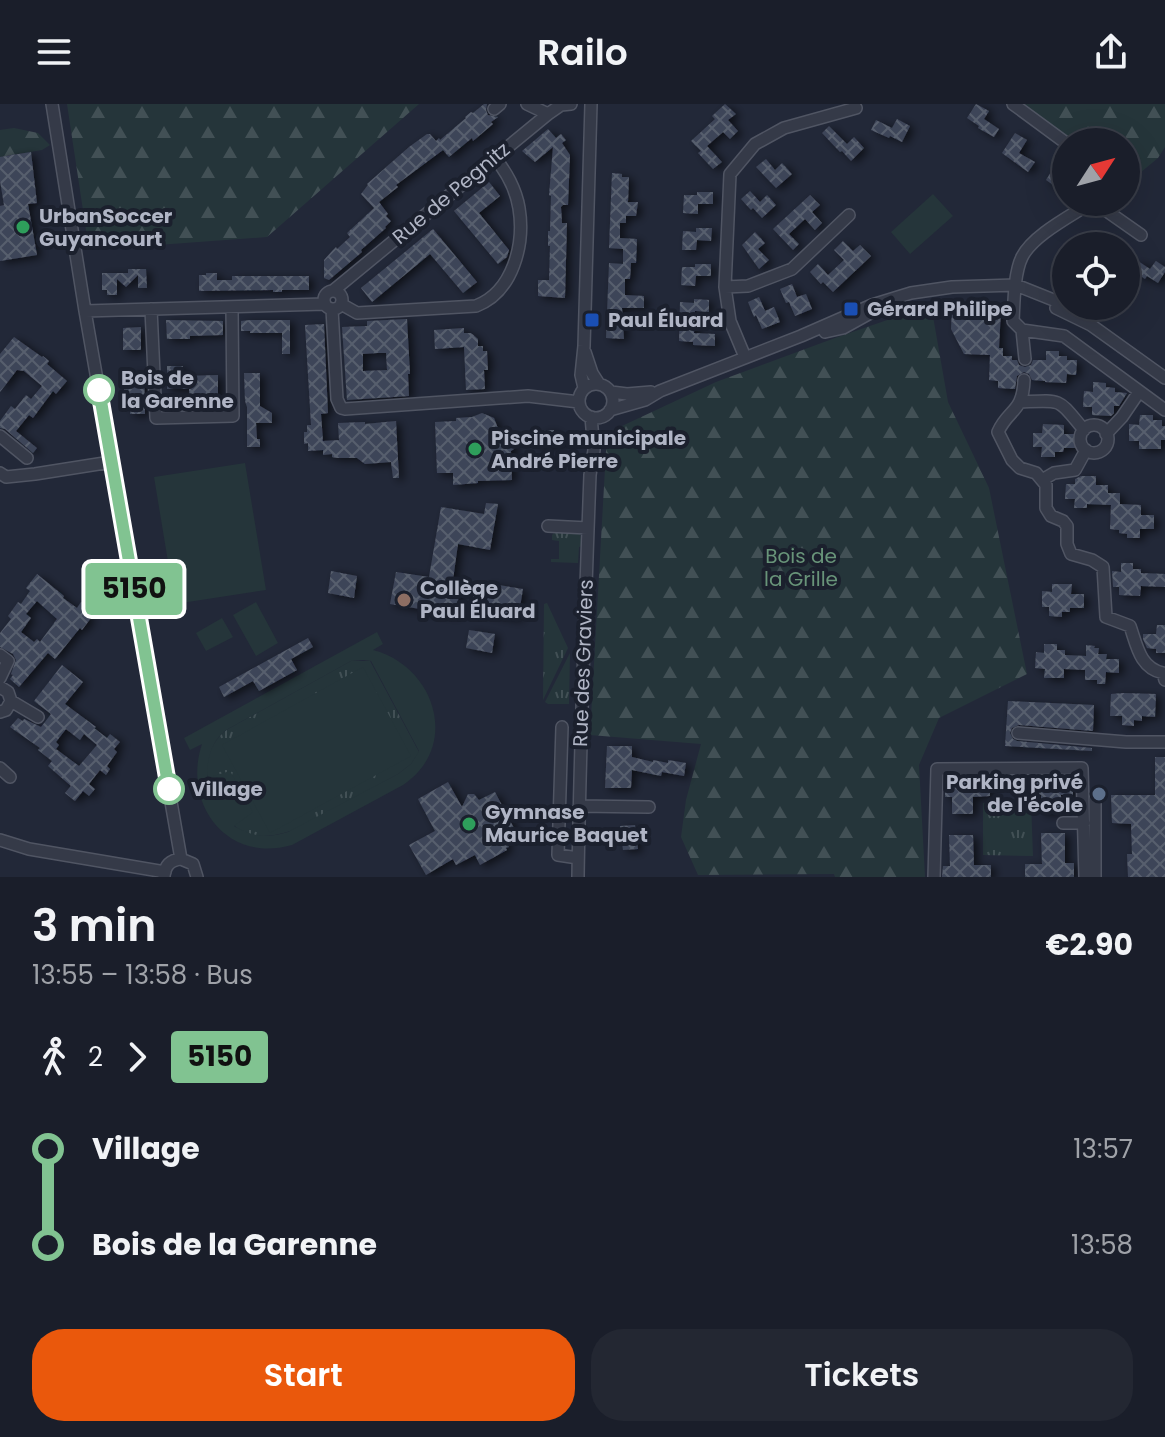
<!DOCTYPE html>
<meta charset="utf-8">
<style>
body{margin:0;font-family:Poppins,sans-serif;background:#232732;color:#f1f3f6;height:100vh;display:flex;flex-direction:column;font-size:30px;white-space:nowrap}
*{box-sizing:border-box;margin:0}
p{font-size:26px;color:#9fa2a8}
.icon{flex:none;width:44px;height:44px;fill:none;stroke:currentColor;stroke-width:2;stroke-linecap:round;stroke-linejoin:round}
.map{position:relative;height:773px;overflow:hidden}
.sheet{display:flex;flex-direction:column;background:#1a1e2a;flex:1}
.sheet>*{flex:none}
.badge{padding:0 16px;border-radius:6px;font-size:28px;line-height:52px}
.needle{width:52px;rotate:54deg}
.controls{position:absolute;left:1052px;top:24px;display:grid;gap:16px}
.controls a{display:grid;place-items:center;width:88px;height:88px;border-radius:50%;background:#1a1e2a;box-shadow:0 8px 32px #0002,0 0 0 2px #383c47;font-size:40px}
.map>.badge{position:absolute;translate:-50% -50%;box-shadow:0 0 0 4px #fff}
.legs{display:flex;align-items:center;gap:12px;height:88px;padding:0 32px;font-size:26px}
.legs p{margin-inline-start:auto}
.head{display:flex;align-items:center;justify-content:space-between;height:136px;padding:0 32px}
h1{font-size:44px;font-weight:600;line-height:60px}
.action{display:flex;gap:16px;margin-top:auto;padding:16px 32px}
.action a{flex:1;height:92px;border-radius:32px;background:#ea580c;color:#fff;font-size:32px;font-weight:600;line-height:92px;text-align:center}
.action a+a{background:#232732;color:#f1f3f6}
ul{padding:0 32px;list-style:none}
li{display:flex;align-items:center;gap:28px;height:96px;font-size:30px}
li i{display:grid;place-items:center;width:12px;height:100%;margin:0 10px;background:currentColor}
li i::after{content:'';width:20px;height:20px;margin:-10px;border:6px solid;border-radius:50%;background:#1a1e2a}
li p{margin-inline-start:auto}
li:first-child i{background:linear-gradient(#0000 50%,currentColor 0)}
li:last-child i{background:linear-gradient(currentColor 50%,#0000 0)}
header{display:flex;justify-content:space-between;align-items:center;height:104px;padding:0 32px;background:#1a1e2a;font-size:36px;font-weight:600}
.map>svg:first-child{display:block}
.grass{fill:url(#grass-tufts)}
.forest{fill:url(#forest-firs)}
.park{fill:#25353a;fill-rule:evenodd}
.building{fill:url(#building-cross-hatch);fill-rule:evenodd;filter:url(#shadow)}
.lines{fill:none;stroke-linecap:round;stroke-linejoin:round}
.minor-casing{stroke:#505563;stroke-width:14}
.minor{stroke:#353a48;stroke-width:11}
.line-1-casing{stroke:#fff;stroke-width:18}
.line-1{stroke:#81c391;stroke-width:12}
.leisure-dot{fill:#2e9e5b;stroke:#1b202d;stroke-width:3}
.transit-dot{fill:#1a4fb4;stroke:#1b202d;stroke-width:3}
.stop-1-dot{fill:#fff;stroke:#81c391;stroke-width:4}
.education-dot{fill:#8d6e63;stroke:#1b202d;stroke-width:3}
.service-dot{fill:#5c6f8a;stroke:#1b202d;stroke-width:3}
.labels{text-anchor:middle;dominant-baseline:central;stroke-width:8;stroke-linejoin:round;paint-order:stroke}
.street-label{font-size:20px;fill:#b0b5c5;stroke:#1b202d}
.poi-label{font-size:20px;font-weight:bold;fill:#b0b5c5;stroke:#1b202d;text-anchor:start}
.stop-label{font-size:20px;font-weight:bold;fill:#b0b5c5;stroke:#1b202d;text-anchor:start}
.park-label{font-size:20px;fill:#689479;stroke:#1b202d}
</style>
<header><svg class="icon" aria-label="menu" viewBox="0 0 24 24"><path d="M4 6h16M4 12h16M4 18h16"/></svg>Railo<svg class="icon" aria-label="share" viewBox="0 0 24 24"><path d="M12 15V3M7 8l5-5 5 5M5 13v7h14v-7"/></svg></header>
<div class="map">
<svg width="1165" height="773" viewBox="0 0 1165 773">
<defs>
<pattern id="grass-tufts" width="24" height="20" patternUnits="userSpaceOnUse" patternTransform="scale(2)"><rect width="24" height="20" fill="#25353a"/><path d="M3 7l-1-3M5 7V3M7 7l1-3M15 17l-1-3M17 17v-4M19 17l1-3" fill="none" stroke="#425055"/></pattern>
<pattern id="forest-firs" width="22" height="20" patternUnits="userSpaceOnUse" patternTransform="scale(2)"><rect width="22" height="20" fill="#25353a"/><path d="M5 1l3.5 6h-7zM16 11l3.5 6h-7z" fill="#425055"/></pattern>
<pattern id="building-cross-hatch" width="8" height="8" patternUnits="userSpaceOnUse" patternTransform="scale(2)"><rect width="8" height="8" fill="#3e4558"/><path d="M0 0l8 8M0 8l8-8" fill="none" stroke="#575e6e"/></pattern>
<filter id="shadow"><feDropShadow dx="4.5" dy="2.5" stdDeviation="4" flood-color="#0009"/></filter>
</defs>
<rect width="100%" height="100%" fill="#222838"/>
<!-- grass -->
<path class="grass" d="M556 427 580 429 582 442 579 443 578 459 551 458V455H559V437L552 436V431Z
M547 499 568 544 543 596 544 500Z
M570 549 569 600H548L545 598Z
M351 557H370L419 648 411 660 398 670 297 725C278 731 260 736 242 727 232 722 228 712 223 702 218 694 210 684 208 675 203 657 213 635 228 625Z
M983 699H1031L1033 752 983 751Z"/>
<!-- forest -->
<path class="forest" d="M67 0H419L267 133 89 146Z
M1017 0H1165V43L1158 54 1129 78 1126 76V38H1079L1036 14Z
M14 24 38 29 50 41 42 46 0 53V26Z
M931 201 948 298 989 384 1027 570 939 614 919 661 925 773H835L834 770 698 771 681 733 686 696 701 640 590 631 607 329 716 278 835 234Z"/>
<!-- park -->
<path class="park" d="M933 90 953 112 910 150 891 128Z
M245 359 266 486 175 500 154 373Z
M256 498 278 539 256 552 233 511Z
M222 514 233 533 206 547 196 529Z
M377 528 383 540 373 546C435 562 461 642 403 681L292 741C227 760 182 700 202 640L190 646 184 634ZM363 556 371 557 419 647 411 660 398 670 288 728C268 734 252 733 234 722L253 708 230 667 207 674C207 655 211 636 228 625L351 557Z
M363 563 411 652 270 729 222 641Z"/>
<!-- building -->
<path class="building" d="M484 0H487L486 6 488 11 498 13 491 18 493 20 473 37 472 34 449 53 443 46 396 81 398 83 379 98 388 110 386 112 391 117 385 123 386 124 361 146 362 148 329 176 324 174V156L333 146 336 143 337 145 350 133 347 129 374 104 361 90 368 81 367 80 409 43 427 30H430L436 37 439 34 440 36 466 14 465 13 471 8 473 9Z
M725 0 736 10 728 16 738 27 730 35 723 28 707 42 722 58 713 65 698 49 701 47 691 37 715 15 712 12Z
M976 0 989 7 984 15 999 25 994 33 978 24 979 22 967 14Z
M897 15 910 22 902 38 890 32 889 34 871 26 876 16 892 24Z
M829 22 847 40 854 33 864 44 851 57 842 47 840 48 822 29Z
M548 25 556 34 561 30 566 36 562 39 570 51 568 101H563L561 103 562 119H567L565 194 538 192V176H549L550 142H548V127H550L551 92 549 91 553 43 535 58 522 47Z
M1015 29 1027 36 1019 49 1035 58 1028 68 1002 49Z
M31 48 37 99 28 100 37 151 0 157V102L4 101 0 77V53Z
M766 55 775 66 782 59 792 70 776 84 756 63Z
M1056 60 1066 66V90L1046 76Z
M612 69 622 70V73H629L628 98H638L636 112H626V119H620V134L637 135 636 159H631L630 175H625V191L644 192V204H622L624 235 606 234 609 159 623 160V145L609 144Z
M489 78 500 92 479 109 509 146 507 153 498 160 454 107Z
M750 87 760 98 767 91 776 101 762 114 753 104 751 106 741 95Z
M697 88H713V100H698V110L683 109 684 91H697Z
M810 91 820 101 812 108 822 119 815 126 805 115 789 130 799 140 793 146 773 125Z
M696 124H712L711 137 697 136 696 146H682L683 127 696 128Z
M433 125 477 178 463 189 430 150 372 198 361 184Z
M755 128 765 139 758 145 769 156 759 165 742 141Z
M843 137 853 147 860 141 871 152 833 188 823 178 821 180 810 168 818 160 828 171 844 156 834 146Z
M1138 157 1150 165 1156 157 1165 163V168L1158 179 1147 172 1145 175 1132 166Z
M695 160H711V172H696L695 182 681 181 682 163H695Z
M128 165H146L147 184H138V171L126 183 117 175V191H107V186H102V169H128Z
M206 169H217V176H232V172H309V186H282V188H273V186L199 187V171H206Z
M792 180 797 193 806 190 812 205 795 212 789 198 786 199 780 185Z
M759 193 765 207 774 203 780 218 762 225 756 211 754 213 748 198Z
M694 195 709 196V208L695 207 694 229 715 230V242L693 241V238L679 237 680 198 694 199Z
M952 205 1001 206 999 244H1003V252H1012V256H1017L1019 261 1025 263 1031 261 1033 256H1046V247H1059V252H1067V256H1077L1076 271 1067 270 1066 279 1045 278V277L1032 276 1029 270 1024 268 1017 272 1015 285 998 284V277L989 276 990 251 964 250 951 225Z
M407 215 410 270H408L409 292 347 296 342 223 367 222V217ZM377 249H386L387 266 363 267V250Z
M166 216 223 217V231L190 232V235H167Z
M250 216H290V250H282V229H250V227H241V217Z
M324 220 328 309 321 310 323 337 339 336 338 319 365 318V320L396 317 399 374H393L391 358 365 360 357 354H337L332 353V350L323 351V346L308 347V339L304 340V328H307V321H311L305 221Z
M141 223V246H123V224Z
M464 224V229H471L478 235V242H483V247H487L488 266H484L485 285 466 286 464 243 435 245 434 226Z
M14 233 42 253 43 252 49 257 47 260 67 277 56 290 53 287 33 314 29 311 16 327 37 344 33 349 5 325 0 324V317L11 302 15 305 26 291 31 295 42 282 24 267 17 266 0 288V250Z
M167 262H183V272L218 271V304H209L208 291 189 292V285H167Z
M129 268H144L145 310H130V297H120V289H124V280H129Z
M244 269H260V302L272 309V319H256L257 335H260V343H247V303L245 297Z
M1093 278 1106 279V283L1115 284V288L1127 289 1119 302H1114V309L1111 312 1092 311V303H1083L1084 287 1093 288Z
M482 309 494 314 499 327 503 330 510 332V339L517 343 511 347 512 376 478 377V379L453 381V369H437L435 318 456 317V314L472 313Z
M1140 311H1153V316H1162V322H1165V336H1161V345H1139V337H1129V320L1139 321Z
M1043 320 1064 321V330H1076V344H1064L1063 348H1055V353H1041L1042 343H1033V329H1042Z
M544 326H554V329H558V332H563L564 340 536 343 535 330 545 329Z
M1081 372H1096V381H1108V389H1120V400L1141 401V411H1154V425H1140V434H1127V430L1119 429V426L1110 425 1111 401 1087 400V404H1074L1075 395H1065L1066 380H1075V375Z
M486 399 498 400 490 446 458 440 453 476 461 477 456 511 390 500 396 468 429 473 441 403 484 410Z
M1121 459H1133V465H1141V469L1165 470V483L1141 482 1140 492 1119 491V483H1113L1112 467 1121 468Z
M331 467 357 472 354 494 328 489Z
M37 470 64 492 63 494 77 504 81 498 88 504 85 508 91 514 82 526 80 524 55 555 48 549 19 583 10 575 13 571 11 570 16 556 13 550 0 543V529L11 515 8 512 18 498 21 500 30 487 26 484ZM37 497 57 515 40 538 37 535 34 538 21 528 31 514 26 510Z
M486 479 523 485 518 515 481 508Z
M1052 480H1072L1071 490H1084V504H1070V508H1062V513L1049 512V503H1042V487L1052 488Z
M1157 521H1165V549H1156V545L1147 544 1143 535V530H1156Z
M469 526 495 530 492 549 466 544Z
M308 534 313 543 291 555 297 566 259 587 253 577 224 593 219 583Z
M1044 540H1057V546H1065V551L1086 552V541L1095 542 1094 544H1099L1098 550H1107L1106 555H1119V569L1106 568 1105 580H1097V576H1085V566L1064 565V574H1044L1045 565 1035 564 1036 548 1044 549Z
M62 561 83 578 65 600 96 623 94 624 107 634 110 630 120 638 114 645 117 648 107 662 110 665 106 671 100 666 89 680 95 685 89 692 83 687 75 697 65 689 71 682 48 662 52 657 38 646 40 644 10 623 18 614 23 617 24 615 41 623 45 618 51 610 34 597ZM66 625 80 636 84 630 97 641 79 662 56 645 59 641 56 638Z
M1123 589 1156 590 1155 613 1142 612V617L1134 616V622L1122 621V612H1110L1111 590Z
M1008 597 1094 601 1093 627 1019 621 1012 624 1010 629 1013 635 1017 637 1092 644V647L1005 642Z
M607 642H632V653L653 658V656L668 659V656L686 659 684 672 662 668 661 672 632 666 631 684H605Z
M1155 653H1165V773H1128L1127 750H1132L1131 720 1112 719 1111 691H1155Z
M945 673H989L990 692 973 693V710H952V693H945Z
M1023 673H1073V691H1061L1062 708 1041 709V691L1023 692Z
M448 678 462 703 468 690H474L479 696 495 688 516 728 504 735 509 743 506 744 507 746 480 761 475 751 456 761 453 755 426 771 409 741 435 727 418 695Z
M635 721 638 745 623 746 620 722Z
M1041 729H1065V759H1074V773H1025V760H1042Z
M949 731H973L974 761H991V773H942L943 762H950Z"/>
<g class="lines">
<defs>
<path id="minor" d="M52 0 85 207 181 755
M527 0 548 10
M1013 0 1066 39
M494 5 500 0
M1092 98C1071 112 1033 131 1022 153 1014 169 1014 199 1013 217L1022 226 1064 232 1165 306
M1094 98 1141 131
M49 137 73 133
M725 183 748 182 792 165 849 111
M334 186 548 10 561 1 571 0
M324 196a9 9 0 1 1 18 0a9 9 0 1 1-18 0Z
M341 200 357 209 476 202C513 188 525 140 519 104 516 86 506 67 494 53
M1056 204 1091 221 1165 274
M151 205 156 314 233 312 232 203
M332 205 337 295 341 304 345 305 528 292 579 298
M85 207 325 200
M1022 226 1025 255
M825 228 843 224 872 208
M585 248 592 269 599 280
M745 253 730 217 725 183 730 70 755 40 784 24 856 4
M1024 276C1023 309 1008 305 998 328L1012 356 1020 364 1036 369 1046 381V404L1051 412 1063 417 1067 422V440L1071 450 1092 456 1103 463 1106 513 1130 522C1137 542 1140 564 1163 569L1165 576
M579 297a17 17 0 1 1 34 0a17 17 0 1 1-34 0Z
M584 284 581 271 584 242 591 0
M611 288 627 290 651 288
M1021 298C1064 296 1057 294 1084 326
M610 306 645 296 660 287 801 232 872 201 911 189 952 183 1016 181 1066 201
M1080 335a14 14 0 1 1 28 0a14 14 0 1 1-28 0Z
M1106 330 1122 313 1139 288
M0 332 27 354
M0 369 6 373 35 370 111 358
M1042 376 1054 369 1075 366 1086 346
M548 422 588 424
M0 551 8 557 0 574
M0 583 8 588 11 597 6 606 0 608
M11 597 38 613
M562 623 558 751 578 754
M1018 629 1126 638H1165
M0 664 10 673
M579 702 649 703
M1063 719H1084
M0 736 29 745 165 768
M164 772C165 762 170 756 181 755L193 760 197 773
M578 773C580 639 585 505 590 371L594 346 591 313
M934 773 937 665 1082 664 1085 773
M1095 773V695"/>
</defs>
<!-- minor casing -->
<use href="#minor" class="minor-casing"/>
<!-- minor -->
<use href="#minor" class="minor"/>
</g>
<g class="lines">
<defs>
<path id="line-1" d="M99 286 169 685"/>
</defs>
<!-- line-1 casing -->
<use href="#line-1" class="line-1-casing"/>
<!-- line-1 -->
<use href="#line-1" class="line-1"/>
</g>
<!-- markers -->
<g class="leisure-dot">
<circle cx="23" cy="123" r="8"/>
<circle cx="475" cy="345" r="8"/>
<circle cx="469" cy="720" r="8"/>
</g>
<g class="transit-dot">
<rect x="843" y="197" width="16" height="16" rx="4"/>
<rect x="584" y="208" width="16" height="16" rx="4"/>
</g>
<g class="stop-1-dot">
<circle cx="99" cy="286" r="14"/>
<circle cx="169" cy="685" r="14"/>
</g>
<circle class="education-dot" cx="404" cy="496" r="8"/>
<circle class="service-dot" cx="1099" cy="690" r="8"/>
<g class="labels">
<!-- street labels -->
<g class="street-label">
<text transform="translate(451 89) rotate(-40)">Rue de Pegnitz</text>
<text transform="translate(583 559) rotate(-88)">Rue des Graviers</text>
</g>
<!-- poi labels -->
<g class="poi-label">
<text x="39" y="112">UrbanSoccer<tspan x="39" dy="23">Guyancourt</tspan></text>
<text x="867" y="205">Gérard Philipe</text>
<text x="608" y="216">Paul Éluard</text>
<text x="491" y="334">Piscine municipale<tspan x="491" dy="23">André Pierre</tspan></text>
<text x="420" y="484">Collège<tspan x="420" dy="23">Paul Éluard</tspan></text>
<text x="1083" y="678" text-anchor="end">Parking privé<tspan x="1083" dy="23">de l'école</tspan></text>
<text x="485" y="708">Gymnase<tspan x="485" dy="23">Maurice Baquet</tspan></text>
</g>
<!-- stop labels -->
<g class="stop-label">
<text x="121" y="274">Bois de<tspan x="121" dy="23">la Garenne</tspan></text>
<text x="191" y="685">Village</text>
</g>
<!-- park labels -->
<g class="park-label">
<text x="801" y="452">Bois de<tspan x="801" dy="23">la Grille</tspan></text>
</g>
</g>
</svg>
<div class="controls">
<a><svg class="needle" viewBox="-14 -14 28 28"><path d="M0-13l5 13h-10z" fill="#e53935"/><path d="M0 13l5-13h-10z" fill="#9fa2a8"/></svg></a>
<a><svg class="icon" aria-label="locate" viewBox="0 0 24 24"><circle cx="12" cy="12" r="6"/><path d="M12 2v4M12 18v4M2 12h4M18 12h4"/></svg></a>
</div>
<b class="badge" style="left:134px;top:485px;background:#81c391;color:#111">5150</b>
</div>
<section class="sheet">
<div class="head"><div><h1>3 min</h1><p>13:55 – 13:58 · Bus</p></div><b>€2.90</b></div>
<div class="legs"><svg class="icon" aria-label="walk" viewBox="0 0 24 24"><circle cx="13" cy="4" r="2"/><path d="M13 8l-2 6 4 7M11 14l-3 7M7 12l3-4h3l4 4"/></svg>2<svg class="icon" aria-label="forward" viewBox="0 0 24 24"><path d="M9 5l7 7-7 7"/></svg><b class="badge" style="background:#81c391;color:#111">5150</b></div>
<ul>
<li><i style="color:#81c391"></i><b>Village</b><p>13:57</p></li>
<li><i style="color:#81c391"></i><b>Bois de la Garenne</b><p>13:58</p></li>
</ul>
<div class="action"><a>Start</a><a>Tickets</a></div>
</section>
